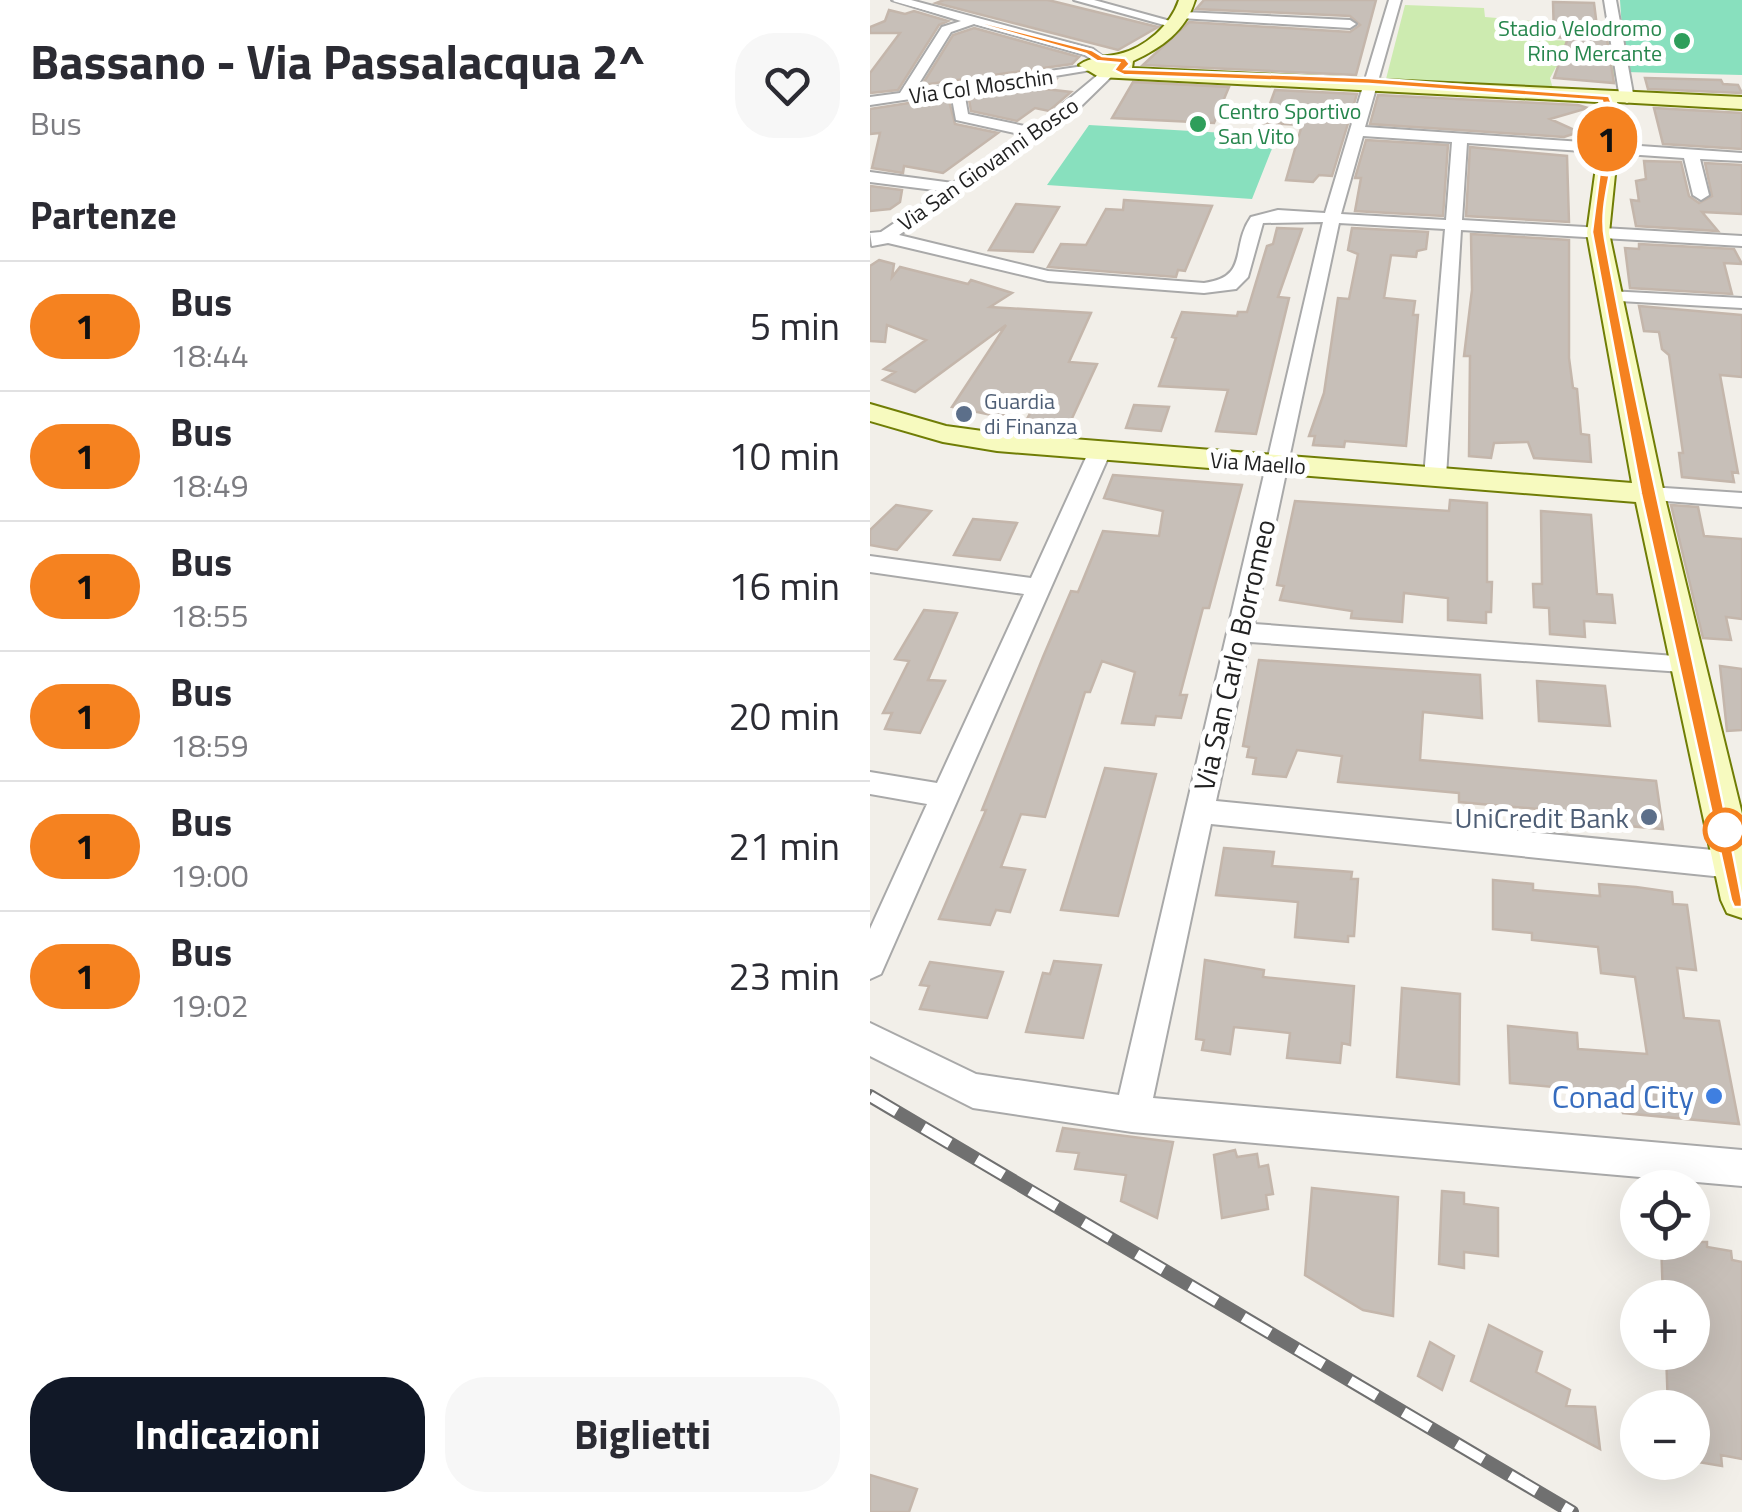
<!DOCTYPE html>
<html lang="it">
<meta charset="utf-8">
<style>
body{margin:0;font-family:"Titillium Web",sans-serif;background:#f7f7f7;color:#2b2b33;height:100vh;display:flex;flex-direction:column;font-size:38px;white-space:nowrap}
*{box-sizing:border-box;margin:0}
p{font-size:32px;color:#7c7c81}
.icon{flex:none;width:55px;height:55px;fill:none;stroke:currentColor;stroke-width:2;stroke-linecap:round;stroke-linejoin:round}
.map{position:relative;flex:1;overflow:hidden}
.drawer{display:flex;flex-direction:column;background:#fff;width:870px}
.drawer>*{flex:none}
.badge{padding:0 20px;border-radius:32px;font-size:35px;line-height:65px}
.fabs{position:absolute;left:750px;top:1170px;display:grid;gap:20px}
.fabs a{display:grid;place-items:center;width:90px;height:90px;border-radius:50%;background:#fff;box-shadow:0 10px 40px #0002;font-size:50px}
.map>.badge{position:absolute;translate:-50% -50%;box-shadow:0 0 0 5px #fff}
h2{padding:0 30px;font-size:38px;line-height:90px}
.round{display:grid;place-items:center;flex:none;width:105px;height:105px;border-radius:40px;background:#f7f7f7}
.headline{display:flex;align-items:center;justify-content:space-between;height:170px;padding:0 30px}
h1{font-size:48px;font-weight:700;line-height:75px}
.primary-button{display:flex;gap:20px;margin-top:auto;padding:20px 30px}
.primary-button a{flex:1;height:115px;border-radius:40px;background:#111827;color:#fff;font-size:40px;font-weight:700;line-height:115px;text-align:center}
.primary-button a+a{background:#f7f7f7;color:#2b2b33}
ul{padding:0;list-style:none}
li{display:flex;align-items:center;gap:30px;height:130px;padding:0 30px;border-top:2px solid #e1e1e2}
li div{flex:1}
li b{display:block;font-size:38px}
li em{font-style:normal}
li .badge{min-width:110px;font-weight:700;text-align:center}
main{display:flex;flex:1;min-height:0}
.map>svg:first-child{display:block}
.grass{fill:#cdebb0}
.pitch{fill:#88e0be}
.building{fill:#c7bfb8;stroke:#c4b6ab;stroke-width:2.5}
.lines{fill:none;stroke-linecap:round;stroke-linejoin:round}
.street-casing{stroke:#a9a9a9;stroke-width:4}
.secondary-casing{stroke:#707d05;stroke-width:4}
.street{fill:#fff;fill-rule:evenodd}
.secondary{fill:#f7fabf;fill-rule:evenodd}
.rail-casing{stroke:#707070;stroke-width:14}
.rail{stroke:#fff;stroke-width:10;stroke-dasharray:31;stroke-linecap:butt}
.line{fill:#f58220;stroke:#fff;stroke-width:2.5}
.leisure-dot{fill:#2e9e5b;stroke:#fff;stroke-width:4}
.service-dot{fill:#5c6f8a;stroke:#fff;stroke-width:4}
.stop-dot{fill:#fff;stroke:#f58220;stroke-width:5}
.shop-dot{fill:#3f7fe0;stroke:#fff;stroke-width:4}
.labels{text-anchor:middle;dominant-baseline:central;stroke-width:10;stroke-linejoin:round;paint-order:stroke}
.far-leisure-label{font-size:22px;fill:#27864d;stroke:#fff;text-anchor:end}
.far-street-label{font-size:22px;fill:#222;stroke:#fff}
.far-service-label{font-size:22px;fill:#4e5e75;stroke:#fff;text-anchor:start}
.street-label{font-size:28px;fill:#222;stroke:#fff}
.service-label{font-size:28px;fill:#4e5e75;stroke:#fff;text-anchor:end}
.near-shop-label{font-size:32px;fill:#366cbe;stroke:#fff;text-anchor:end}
</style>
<main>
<section class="drawer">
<div class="headline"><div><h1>Bassano - Via Passalacqua 2^</h1><p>Bus</p></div><a class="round"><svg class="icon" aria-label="heart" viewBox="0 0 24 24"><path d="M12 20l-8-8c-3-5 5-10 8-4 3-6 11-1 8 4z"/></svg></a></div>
<h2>Partenze</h2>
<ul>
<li><span class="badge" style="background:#f58220;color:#111">1</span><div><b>Bus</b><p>18:44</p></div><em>5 min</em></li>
<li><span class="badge" style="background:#f58220;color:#111">1</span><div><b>Bus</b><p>18:49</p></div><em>10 min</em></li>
<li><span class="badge" style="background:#f58220;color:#111">1</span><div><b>Bus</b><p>18:55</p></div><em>16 min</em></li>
<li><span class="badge" style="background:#f58220;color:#111">1</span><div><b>Bus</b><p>18:59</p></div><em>20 min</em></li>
<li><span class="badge" style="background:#f58220;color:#111">1</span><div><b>Bus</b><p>19:00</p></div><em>21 min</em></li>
<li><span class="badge" style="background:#f58220;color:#111">1</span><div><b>Bus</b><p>19:02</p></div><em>23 min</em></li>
</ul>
<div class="primary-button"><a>Indicazioni</a><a>Biglietti</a></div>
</section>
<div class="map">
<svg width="872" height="1512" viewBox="0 0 872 1512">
<rect width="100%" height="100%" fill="#f2efe9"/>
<!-- grass -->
<path class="grass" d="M535 5 614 8 615 17 673 22 676 40 740 42 747 77 686 67 680 78 683 89 516 79Z"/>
<!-- pitch -->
<path class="pitch" d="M750 0H872V75L755 72Z
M219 125 407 136 382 199 177 185Z"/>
<!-- building -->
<path class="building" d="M74 0H178L288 27 248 50 66 3Z
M334 0H506L486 75 273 65 319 22 480 32 490 25 480 16 326 9Z
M683 2 724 3 727 27H735L744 83 684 78 698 38 684 37Z
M19 10 35 14 44 11 78 21 69 25 28 90 0 93V73L30 33H0V27L15 21Z
M104 28 209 57 202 64 52 85 83 35Z
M775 78 851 80 853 84 868 85 872 93 778 89Z
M185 80 175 89 201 92 179 111 165 108 147 121 101 111 98 94Z
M263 82 359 87 344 123 242 118Z
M405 90 487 94 462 176 449 175 443 182 416 180 432 125 393 123Z
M508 95 708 105 718 108 680 119 709 132 694 137 500 124Z
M78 97 85 124 128 133 73 173 34 166 33 173 2 168 10 133 0 134V109Z
M784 108 872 113V149L793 144Z
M496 140 578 145 573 216 485 211 491 178H485Z
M600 147 697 156 699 222 596 216Z
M774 161 811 162 819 196 829 203 842 196 835 163 872 165V214L832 212 848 231 766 226 761 200 769 201 766 181 776 179Z
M0 186 32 190 30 202 20 209 0 211Z
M254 200 342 206 315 271 308 270 306 277 178 267 191 244 216 245 236 209 253 210Z
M146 204 189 207 163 252 119 250Z
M407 228 432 229 408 297 419 298 386 434 346 431 358 390 289 386 306 338 302 337 312 312 367 316 368 312H377L397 246 403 244Z
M482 228 558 232 556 249 547 251 546 257 521 255 514 298 545 301 543 315H548L536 446 475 441 474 447 443 445 445 436H439L454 393 468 298 479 299 488 254 478 250Z
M601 234 699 240V358L703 388 707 389 711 434 719 435 721 462 664 458 658 442 624 443 621 458 599 456 600 356H594L602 290Z
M769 244 864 249 872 264 854 263 862 294 760 288 755 248 769 249Z
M9 260 24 264 22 277 30 267 98 284 101 280 142 293 120 307 221 313 199 362 227 364 198 427 166 425 168 420 157 419 164 406 148 396 132 417 82 407 136 325 45 392 13 380 25 372 14 369 56 340 17 325 15 342 0 341V266Z
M769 306 872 315V377L850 375 868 473 862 472 864 482 812 477 809 453H813L799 355 792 349 789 332 774 331Z
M264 405 299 407 291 431 256 428Z
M243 475 372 485 339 608H333L310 695H317L311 718 286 716 284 725 252 723 265 672 232 661 220 692H215L175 817 151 814 131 867 155 870 140 912 126 910 120 925 69 919 116 810H112L173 657 201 591 208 592 233 531 289 536 293 511 234 498Z
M580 500 617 503V582H622L621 612H616V623L578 620V598L534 593 532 622 481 618 482 611 410 600 414 586 407 585 425 501 579 511Z
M26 505 61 511 27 550 0 545V530Z
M801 505 828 507 834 536 872 539V619L856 617 861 640 833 638Z
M671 511 721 515 727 594 742 595 745 623 714 621 715 637 680 634 679 608 664 607 663 584H672Z
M103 519 147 523 130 560 84 555Z
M54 610 87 613 58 680 75 681 50 733 15 729 22 713H13L39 661 25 659Z
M389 660 610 675 612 718 553 712 550 760 786 781 793 829 701 821V812L589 802V793L468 782 472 756 427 750 416 777 383 774 386 758 377 757 379 747 373 746Z
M850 666 872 669V730L857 731Z
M667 681 735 686 740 726 669 721Z
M235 768 286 774 248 916 191 910Z
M354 848 404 852 402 866 482 872 481 879H488L484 936H478V942L425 937 428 902 346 895Z
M623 880 663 884V890L730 896 729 884 766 887 802 892 803 904 817 905 826 970 807 968 814 1018 849 1021 869 1124 753 1113 750 1093 640 1083 638 1026 707 1033 708 1049 777 1054 765 977 731 973 728 947 662 940V933L623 929Z
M335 960 394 970 393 977 484 986 480 1045 472 1043 470 1063 417 1058 420 1033 364 1027 360 1054 332 1050 334 1040 326 1039Z
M184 961 231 965 213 1038 156 1032 173 973 180 974Z
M60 962 133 972 117 1018 50 1009 59 986 50 985Z
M532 988 590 994 589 1084 527 1077Z
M193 1128 303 1142 287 1218 251 1201 256 1175 205 1169 209 1153 187 1151Z
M365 1150 367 1157 387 1154 389 1167 398 1165 403 1194 396 1195 398 1209 352 1218 344 1155Z
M442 1188 528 1197 523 1316 493 1310 435 1275Z
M572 1191 594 1193V1204L628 1208V1256L594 1252V1268L569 1264Z
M791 1242H837V1247L861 1251 862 1260 872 1262V1459L851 1455 852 1466 822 1461V1408H798L796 1352H822V1298H793Z
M619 1325 672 1352 666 1372 700 1390 696 1406 725 1407 730 1449 601 1381Z
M560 1342 584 1356 572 1390 548 1376Z
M0 1475 47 1489 39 1512H0Z"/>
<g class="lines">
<defs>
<path id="street" d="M22 0H41L223 49 236 59 226 62 215 55 104 24 81 32 45 90 221 65 227 69 94 91 98 114 164 128 235 69 246 72 204 113 29 235 178 271 334 283C380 277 360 247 381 217L408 210 455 213 519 0H531L495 127 872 153V161L830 159 839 195 831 200 823 195 814 158 597 143 592 220 872 236V246L591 230 576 477 565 484 554 477 575 229 469 223 384 624 818 657 831 666 827 673 380 642 346 801 863 852 872 855V875L863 878 341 824 283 1098 872 1150V1186L262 1132 103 1108 0 1056V1023L106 1074 249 1095 453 222 393 223 378 277 366 289 334 293 178 281 18 243 2 246 0 233 11 232 72 191 0 182V172L83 183 154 135 86 120 81 93 0 105V97L30 93 72 27 91 21ZM493 136 582 142 576 220 471 214Z
M204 0H224L311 24 305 28Z
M734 0H746L764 99 757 103 750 99Z
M314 12 480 20 486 24 480 28 310 18Z
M738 291 872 298V308L732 300V292Z
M230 445 241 451 11 974 0 979V929L57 804 0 794V772L67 783 154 594 0 572V556L161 578 219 451Z
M779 487 872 493V507L771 499V489Z"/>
<path id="secondary" d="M309 0H325C316 31 291 48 263 61L262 68 872 97V109L747 102 751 116 739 233 794 494 872 814V918L857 913 851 900 766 502 127 451 73 442 0 421V404L76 426 127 433 762 483 717 233 733 116 728 102 229 77 209 65C220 57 235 57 249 54 275 48 301 25 309 0Z"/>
</defs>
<!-- street casing -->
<use href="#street" class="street-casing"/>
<!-- secondary casing -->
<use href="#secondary" class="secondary-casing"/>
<!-- street -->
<use href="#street" class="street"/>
<!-- secondary -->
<use href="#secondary" class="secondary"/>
<defs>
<path id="rail" d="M0 1096 702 1512"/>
</defs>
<!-- rail casing -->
<use href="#rail" class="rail-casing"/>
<!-- rail -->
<use href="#rail" class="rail"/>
</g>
<!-- line -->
<path class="line" d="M24 0 222 50 232 56 255 58 260 64 255 69 499 78 739 96C759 141 726 193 735 239 775 461 831 681 872 900V907H864L861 900 771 494 722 232 737 116 732 101 499 84 254 75 244 70 249 63 227 61 216 54Z"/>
<!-- markers -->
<g class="leisure-dot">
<circle cx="812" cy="41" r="10"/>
<circle cx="328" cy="124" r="10"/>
</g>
<g class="service-dot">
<circle cx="94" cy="414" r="10"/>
<circle cx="779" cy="817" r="10"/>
</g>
<circle class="stop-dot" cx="855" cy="830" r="20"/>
<circle class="shop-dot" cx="844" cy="1096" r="10"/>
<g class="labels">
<!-- far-leisure labels -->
<g class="far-leisure-label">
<text x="792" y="28">Stadio Velodromo<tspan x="792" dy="25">Rino Mercante</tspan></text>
<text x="348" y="111" text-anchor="start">Centro Sportivo<tspan x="348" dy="25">San Vito</tspan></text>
</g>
<!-- far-street labels -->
<g class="far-street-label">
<text transform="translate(111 86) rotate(-8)">Via Col Moschin</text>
<text transform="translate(118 164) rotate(-35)">Via San Giovanni Bosco</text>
<text transform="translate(388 463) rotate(4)">Via Maello</text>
</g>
<!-- far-service labels -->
<g class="far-service-label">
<text x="114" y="401">Guardia<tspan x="114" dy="25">di Finanza</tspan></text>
</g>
<!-- street labels -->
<g class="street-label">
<text transform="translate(364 655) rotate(-77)">Via San Carlo Borromeo</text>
</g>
<!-- service labels -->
<g class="service-label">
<text x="759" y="817">UniCredit Bank</text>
</g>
<!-- near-shop labels -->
<g class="near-shop-label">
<text x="824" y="1096">Conad City</text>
</g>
</g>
</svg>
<div class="fabs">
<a><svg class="icon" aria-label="locate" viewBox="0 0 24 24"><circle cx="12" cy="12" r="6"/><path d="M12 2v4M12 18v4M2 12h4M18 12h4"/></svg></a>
<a>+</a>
<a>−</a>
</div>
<b class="badge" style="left:737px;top:139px;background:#f58220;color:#111">1</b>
</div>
</main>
